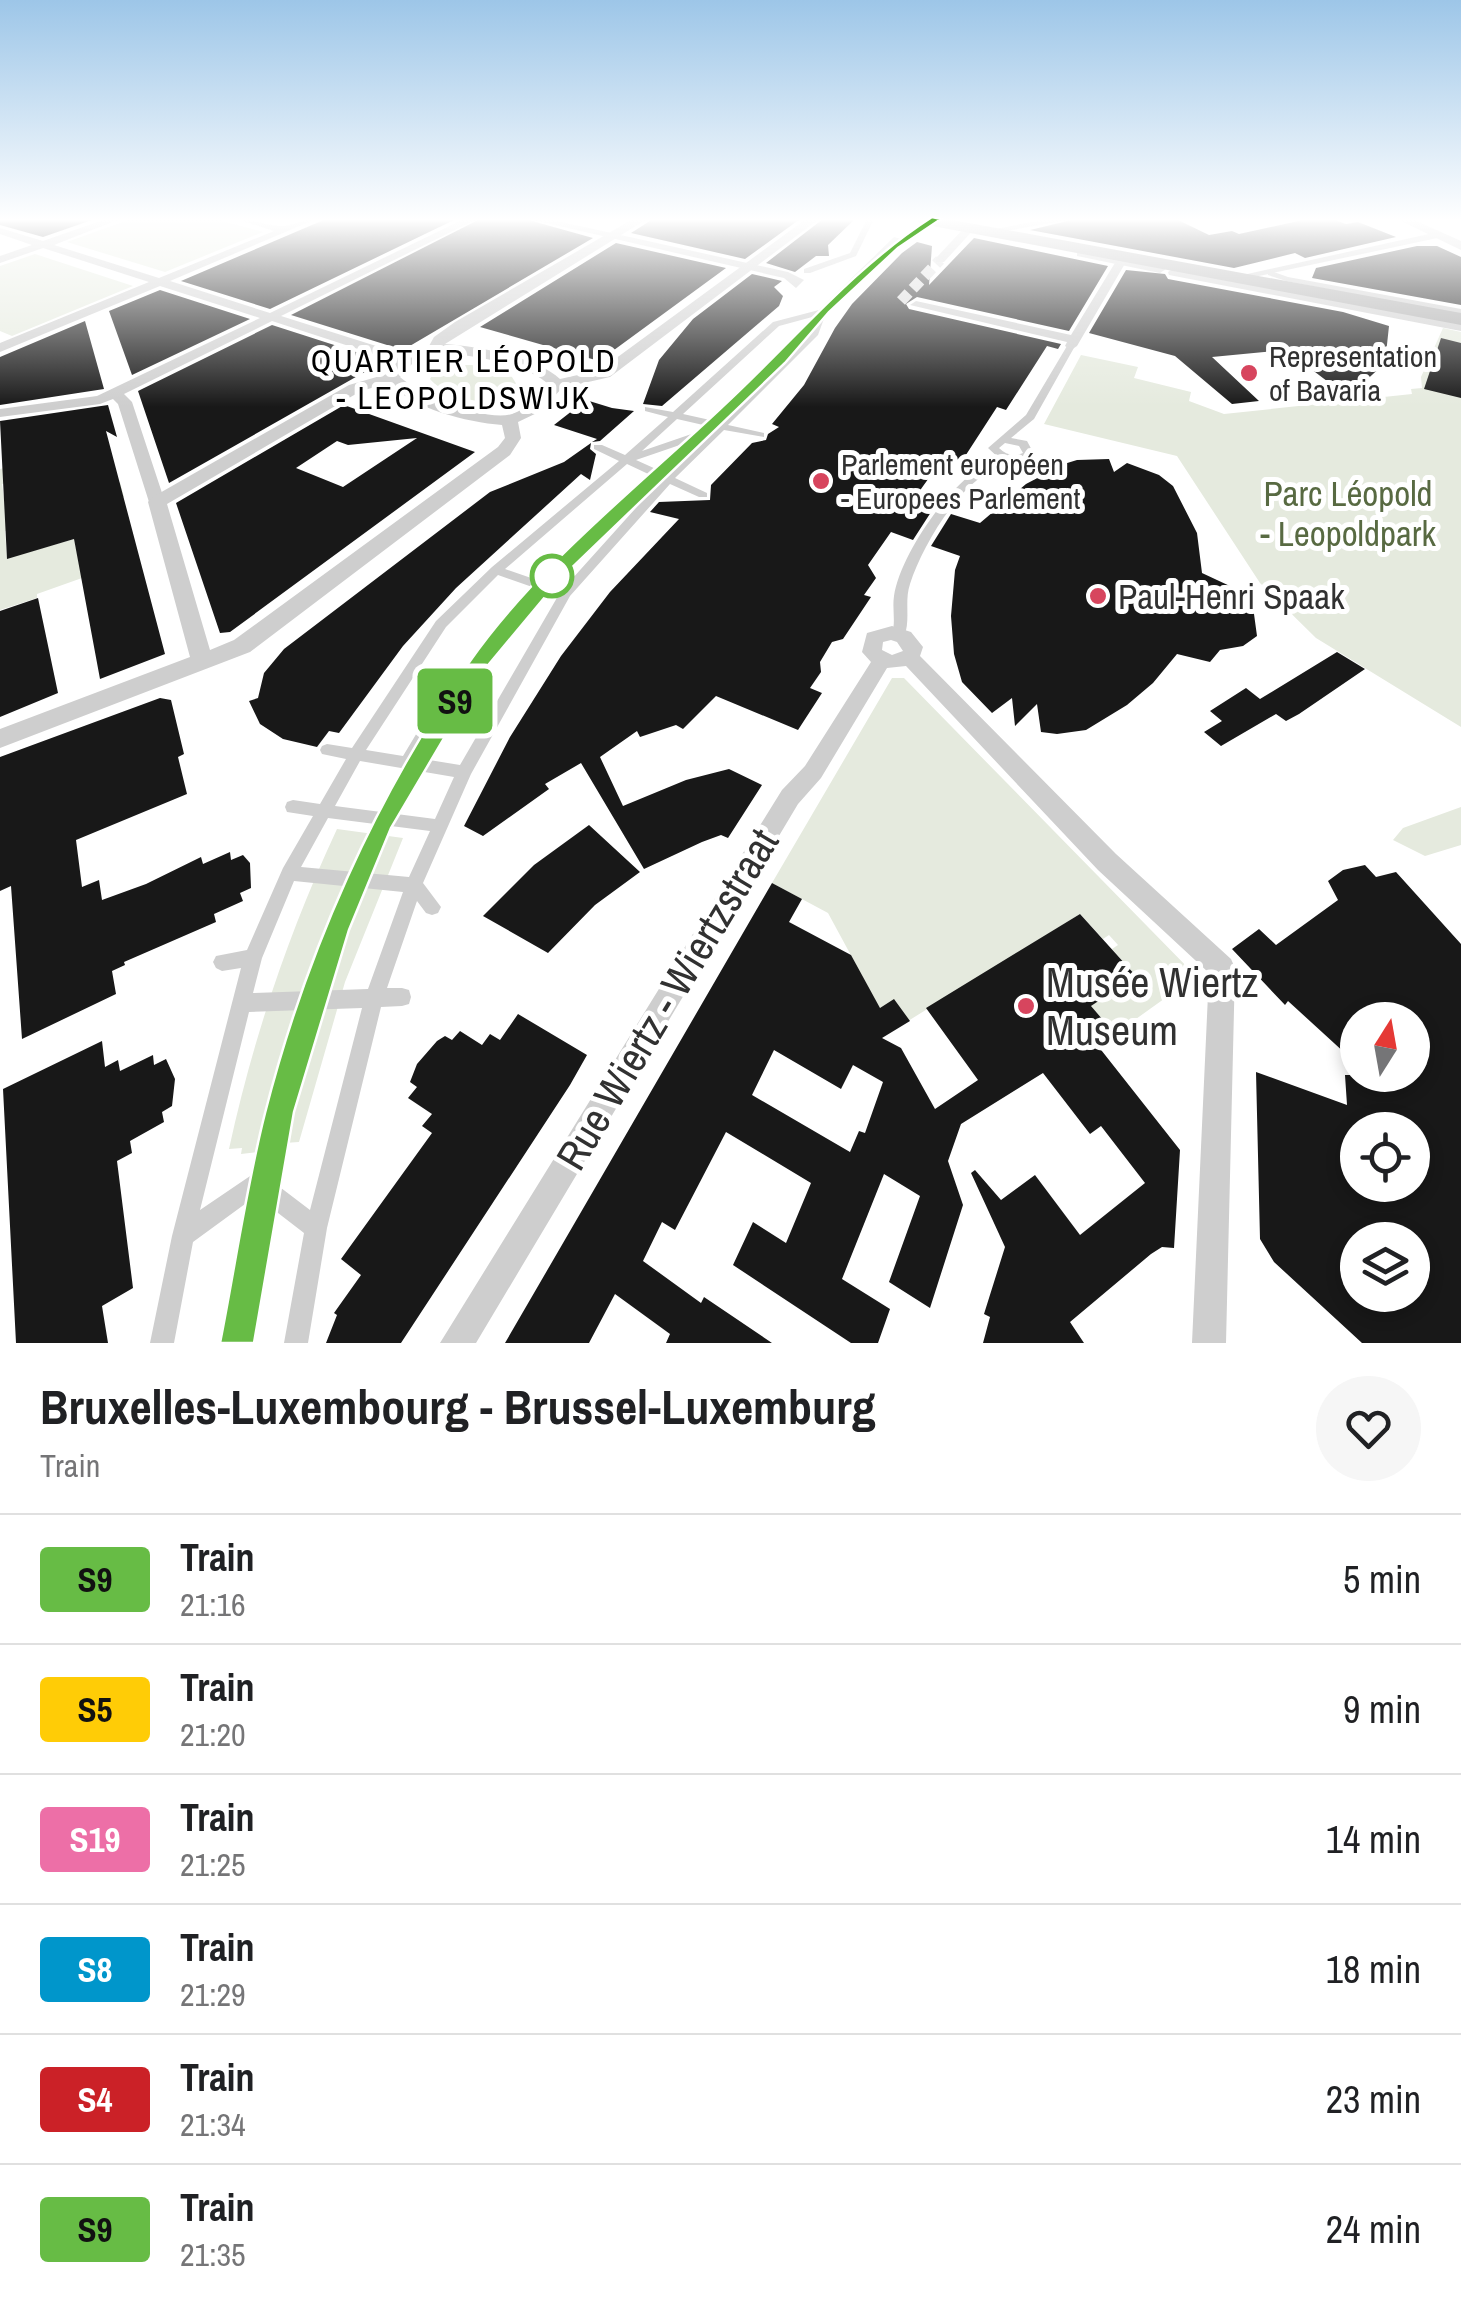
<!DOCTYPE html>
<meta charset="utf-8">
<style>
body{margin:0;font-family:"Archivo Narrow",sans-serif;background:#f6f6f6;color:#202124;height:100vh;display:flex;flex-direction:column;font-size:38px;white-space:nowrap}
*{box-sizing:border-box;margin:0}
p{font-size:32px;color:#757577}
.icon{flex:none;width:55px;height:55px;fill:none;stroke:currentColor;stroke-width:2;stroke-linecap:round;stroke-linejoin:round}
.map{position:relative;height:1343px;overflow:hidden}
.panel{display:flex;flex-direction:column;background:#fff;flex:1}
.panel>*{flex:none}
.badge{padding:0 20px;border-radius:8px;font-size:35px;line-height:65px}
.needle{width:65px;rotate:11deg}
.tools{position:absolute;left:1340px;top:1002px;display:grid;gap:20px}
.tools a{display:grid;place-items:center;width:90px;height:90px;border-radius:50%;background:#fff;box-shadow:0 5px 15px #0003;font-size:50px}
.map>.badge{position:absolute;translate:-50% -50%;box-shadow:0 0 0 5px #fff}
.round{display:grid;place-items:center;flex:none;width:105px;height:105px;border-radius:52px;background:#f6f6f6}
.head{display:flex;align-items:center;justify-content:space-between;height:170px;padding:0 40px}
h1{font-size:48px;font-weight:700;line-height:75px}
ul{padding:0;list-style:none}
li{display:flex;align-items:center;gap:30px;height:130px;padding:0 40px;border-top:2px solid #e0e0e0}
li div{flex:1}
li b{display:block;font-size:38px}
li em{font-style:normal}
li .badge{min-width:110px;font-weight:700;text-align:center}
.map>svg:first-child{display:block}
.green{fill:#e5eade}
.building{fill:#181818;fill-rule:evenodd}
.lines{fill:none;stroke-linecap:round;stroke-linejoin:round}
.minor-tunnel{stroke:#d6d6d6;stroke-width:11;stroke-dasharray:11 6;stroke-linecap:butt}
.pedestrian{fill:#cecece;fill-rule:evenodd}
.minor{fill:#cecece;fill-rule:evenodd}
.tertiary{fill:#cecece;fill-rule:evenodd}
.primary{fill:#a9a9a9;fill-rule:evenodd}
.line{fill:#67bc45;stroke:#fff;stroke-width:2.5}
.poi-dot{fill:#d7455e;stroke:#fff;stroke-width:4}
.stop-dot{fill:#fff;stroke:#67bc45;stroke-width:5}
.labels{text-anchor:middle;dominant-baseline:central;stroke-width:10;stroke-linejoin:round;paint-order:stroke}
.far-poi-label{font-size:30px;fill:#313131;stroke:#fff;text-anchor:start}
.far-neighbourhood-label{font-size:32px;letter-spacing:2.5px;fill:#000;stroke:#fff}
.park-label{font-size:35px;fill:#586a42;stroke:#fff}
.poi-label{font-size:35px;fill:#313131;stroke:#fff;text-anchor:start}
.near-poi-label{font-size:42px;fill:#313131;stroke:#fff;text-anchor:start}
.near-street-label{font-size:42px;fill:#313131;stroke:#fff}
</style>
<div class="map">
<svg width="1461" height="1343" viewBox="0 0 1461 1343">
<rect width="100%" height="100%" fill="#fff"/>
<!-- green -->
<path class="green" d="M131 219H215L263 232 165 272 67 242Z
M35 254 133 286 12 336 0 331V266Z
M1443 328 1461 332V727L1316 638 1260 583 1177 456 1044 424 1081 355 1138 367 1134 378 1191 392 1189 401 1224 414 1412 394 1411 389 1422 388 1421 377Z
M453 365H472L512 377 520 390C498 413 446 398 430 379L433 373Z
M46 457 48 471 2 484 5 505 67 496 120 482 124 497 5 531 7 558 74 539 82 578 37 594V598L0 610V469Z
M892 678H904L1196 976 1115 1034 1091 1006 1136 976 1112 949 1118 945 1109 935 1103 939 1080 914 892 1031 828 913 772 883Z
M1461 807V845L1425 856 1393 840 1403 828Z
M337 829 403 838 345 982 299 1142 284 1143 283 1149 241 1154 242 1148 229 1149C253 1038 289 932 337 829Z"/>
<!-- building -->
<path class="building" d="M0 219H91L92 220 43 237 0 225Z
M326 219H456L270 309 181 281Z
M480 219H525L593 238 403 350 291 315Z
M653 219H800L745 259 631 233Z
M823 219H855L828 245 829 256H816L795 272 766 263Z
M1076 219H1176L1209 235 1232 231 1239 234 1308 219H1332L1346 224 1358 222 1396 237 1305 258 1295 253 1234 268 1030 230Z
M974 238 1108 266 1069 331 917 297 906 304 909 309 1061 344 1058 349 1047 346 1006 410 997 407 962 461 956 459 947 472 931 475 911 503 933 509 913 540 891 532 868 565 876 578 864 595 871 597 843 639 832 642 820 662 821 672 810 688 822 693 798 730 716 696 683 729 676 725 640 737 637 731 600 757 623 806 686 780 729 769 762 785 728 838 721 835 702 842 644 869 581 763 545 784 549 789 483 836 464 826 510 737 561 656 610 592 679 519 650 512 659 502 710 500 711 485 752 443 766 440 768 434 779 427 772 424 804 385 835 328 852 304 902 253 917 242 932 246 929 285Z
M616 243 726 268 599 361 480 327Z
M1417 246H1437L1461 257V305L1312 278 1316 268Z
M1126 270 1165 274 1168 279 1343 312 1389 326 1385 363 1348 397 1286 350 1212 357 1259 401 1232 404 1175 356 1089 333Z
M752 274 782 281 774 287 783 296 779 306 662 406 643 404 659 360 693 319Z
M160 290 250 319 132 375 109 311Z
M85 321 104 389 0 405V357Z
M272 325 384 361 169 483 138 391Z
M1441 338 1461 343V398L1424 389Z
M586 400 612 408 634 411 600 441 592 442 597 439 554 425Z
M108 405 117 437 106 431 165 654 100 679 74 539 7 559 0 421Z
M344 405 475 452 230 632 220 633 176 503ZM417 438 343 487 296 468 337 441 348 445Z
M591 443 590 449 596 454 590 480 581 474 456 588 403 646 339 733 329 731 317 747 283 739 260 724 249 701 258 698 264 673 284 649 490 492 564 462Z
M1109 459 1114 472 1127 463 1159 475 1173 486 1197 533 1202 573 1232 587 1254 614 1257 636 1243 646 1220 650 1210 662 1177 654 1153 683 1127 705 1086 730 1057 734 1041 732 1037 704 1015 726 1012 698 992 713 962 682 954 654 951 616 955 570 960 556 931 546 951 514 980 523 1026 484 1064 464 1077 460Z
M38 598 58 693 0 717V611Z
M1337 652 1365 669 1299 714 1286 721 1276 714 1221 746 1204 732 1222 721 1210 711 1246 688 1260 699Z
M160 698 171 700 184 754 178 757 187 794 76 840 82 887 99 880 102 900 146 884 201 857 203 864 230 852 231 860 243 855 250 863 251 888 240 893 243 901 214 914 216 922 124 962 125 965 112 971 116 994 22 1039 11 886 0 891V757Z
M589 825 640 872 595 905 548 953 483 916 534 865Z
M1365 865 1376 877 1396 872 1461 944V1343H1362L1274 1262 1260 1239 1256 1072 1347 1105 1345 1075H1412V1020H1358V1065L1288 1001 1285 1005 1232 949 1259 929 1276 945 1338 900 1328 881 1343 870ZM1358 1130H1412V1185H1358ZM1358 1240H1412V1295H1358Z
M772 883 802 899 789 922 851 955 880 1008 894 999 910 1021 882 1038 901 1048 935 1109 978 1080 926 1008 1080 914 1136 976 1091 1006 1115 1034 1098 1046 1180 1150 1174 1248 1162 1247 1151 1254 1070 1322 1084 1343H983L990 1317 984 1314 1005 1247 971 1173 975 1170 1001 1200 1035 1175 1080 1235 1145 1183 1101 1126 1090 1134 1043 1073 961 1124 948 1161 963 1205 930 1308 889 1282 920 1196 884 1174 842 1279 890 1309 878 1343H851L733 1265 753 1222 786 1243 811 1183 726 1132 675 1230 662 1222 643 1261 701 1303 704 1297 772 1343H666L670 1334 615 1294 589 1343H505ZM774 1050 841 1089 853 1065 883 1082 865 1133 859 1131 850 1152 752 1095Z
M518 1014 587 1055 570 1085 401 1343H326L337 1315 334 1313 361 1275 341 1259 432 1133 422 1126 432 1114 408 1098 417 1087 410 1082 417 1064 437 1041 445 1036 452 1040 460 1031 482 1045 490 1034 500 1040Z
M102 1041 105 1067 118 1060 120 1071 153 1055 154 1065 166 1059 175 1079 172 1106 162 1112 164 1122 130 1141 132 1153 117 1161 133 1288 102 1306 108 1343H16L3 1089Z"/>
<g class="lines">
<!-- minor-tunnel -->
<path class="minor-tunnel" d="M901 301 940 260"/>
<!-- pedestrian -->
<path class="pedestrian" d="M867 219H874L856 256 810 273H804V269L850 253Z
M894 237 901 239 826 313 818 335 728 425 764 433V437L724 430 675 478 707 493V497H699L670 484 570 596 471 774 423 883 441 907 438 913 432 915 426 913 417 901 387 988H402L409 990 411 997 409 1004 402 1006 381 1007 327 1228 308 1343H284L304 1233 256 1196 193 1242 174 1343H150L172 1236 241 968 222 971 216 968 213 962 216 956 247 950 283 868 313 816 287 812 285 807 287 802 293 800 320 804 346 759 322 754 320 750 322 746 327 744 352 748 436 621 492 567 619 461 594 449V445H602L625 455 668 417 645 411V407L673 412 773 322 819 310ZM816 316 811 332 719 422 683 414 779 326ZM677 419 712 427 642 451ZM706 436 667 474 636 460ZM627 464 661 480 563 589 505 569ZM498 575 558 596 460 765 417 758 430 735 428 731H418L403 756 366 750 446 627ZM360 761 454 777 435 819 335 806ZM328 818 430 831 409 877 301 867ZM294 881 403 892 368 989 253 993 262 958ZM362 1008 310 1210 264 1175 256 1172 200 1210 249 1012Z
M1271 271 1288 277 1461 309V315L1286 281 1268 275V271Z
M1071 343 1075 346 1034 419 1011 438 1027 441 1034 454C1020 465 1000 465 984 475 953 495 921 549 910 584 904 602 911 620 904 637H894L892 634C896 621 892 609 894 596 900 557 942 496 973 473 981 467 992 463 1001 460L988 448 1026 415 1067 346ZM1005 443 1019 446 1023 453C1014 457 1006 455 999 448Z"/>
<!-- minor -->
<path class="minor" d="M106 219H120L54 245 159 278 274 231 237 219C252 219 267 226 281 226 293 226 304 219 316 219L170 281 270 313 464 219H477L281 316 411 357V363H401L272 321 124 394 132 402 165 502 157 507 149 502 118 404 113 399 100 404 0 417V409L97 396 260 318 160 286 0 352V343L149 282 43 248 0 263V256L32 245 0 234V228L43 241Z
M529 219H548L788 272 804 280 796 288 784 278Z
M1048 219H1072L990 234 985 231Z
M966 226 975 228 944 262H936V258Z
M1438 232 1442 233V237L1240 280 1234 277Z
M1121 253 1130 255 1077 346 1071 350 1065 346 1067 342 910 305 916 301 1071 335Z
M892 626 911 632 923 647 920 656 1116 854 1231 959 1235 968 1226 1343H1192L1209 973 1098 870 906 666 887 668 821 778 798 804 476 1343H440L782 790 805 766 871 662 862 652 867 633ZM891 640 897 642 903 651 892 655 882 650 883 642Z"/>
<!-- tertiary -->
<path class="tertiary" d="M633 219H647L445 344C475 346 538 357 560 379L600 370 806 219H819L610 377 562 388 541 411 518 422 521 438 510 455 250 652 0 748V729L190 657 148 502 151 498 349 385 387 374 401 357 429 346 434 337 455 322ZM443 353C472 355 529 364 549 385 539 397 527 409 512 414 485 422 420 395 400 377L412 364ZM389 383C414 409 466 422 502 425L505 438 498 447 234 640 210 650 167 504 361 391Z
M1397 219H1412L1461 241V250Z
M1081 249 1160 265 1166 269 1160 273 1077 256V250Z
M1174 268 1461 323V331L1169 275 1168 272Z"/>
<!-- primary -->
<path class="primary" d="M914 219H947L1461 313V325L922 224Z"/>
</g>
<!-- sky -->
<linearGradient id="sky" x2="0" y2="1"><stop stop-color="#9dc6e8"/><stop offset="0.54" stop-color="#fff"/><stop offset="1" stop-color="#fff" stop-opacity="0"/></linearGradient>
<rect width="1461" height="407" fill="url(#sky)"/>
<!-- line -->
<path class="line" d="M932 217 941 219 898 248 829 312 785 363 560 579 485 669 391 828 349 930 294 1112 254 1343H220C235 1267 246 1188 265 1113 306 952 375 797 470 661 534 569 638 486 720 409 791 344 851 269 932 217Z"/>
<!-- markers -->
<g class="poi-dot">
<circle cx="1249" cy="373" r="10"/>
<circle cx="821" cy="481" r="10"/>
<circle cx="1098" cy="596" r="10"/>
<circle cx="1026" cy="1006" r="10"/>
</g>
<circle class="stop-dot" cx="552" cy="576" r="20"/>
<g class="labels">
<!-- far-poi labels -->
<g class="far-poi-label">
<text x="1269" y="356">Representation<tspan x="1269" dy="34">of Bavaria</tspan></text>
<text x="841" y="464">Parlement européen<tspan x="841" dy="34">- Europees Parlement</tspan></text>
</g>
<!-- far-neighbourhood labels -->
<g class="far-neighbourhood-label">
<text x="464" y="360">QUARTIER LÉOPOLD<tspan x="464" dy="37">- LEOPOLDSWIJK</tspan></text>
</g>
<!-- park labels -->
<g class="park-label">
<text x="1348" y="493">Parc Léopold<tspan x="1348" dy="40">- Leopoldpark</tspan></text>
</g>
<!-- poi labels -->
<g class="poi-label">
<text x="1118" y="596">Paul-Henri Spaak</text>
</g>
<!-- near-poi labels -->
<g class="near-poi-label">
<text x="1046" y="982">Musée Wiertz<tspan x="1046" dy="48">Museum</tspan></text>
</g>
<!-- near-street labels -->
<g class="near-street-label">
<text transform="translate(667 999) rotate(-59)">Rue Wiertz - Wiertzstraat</text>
</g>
</g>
</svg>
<div class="tools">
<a><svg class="needle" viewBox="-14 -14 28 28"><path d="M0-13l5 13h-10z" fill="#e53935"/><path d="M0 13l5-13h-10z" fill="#757577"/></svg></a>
<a><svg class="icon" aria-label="locate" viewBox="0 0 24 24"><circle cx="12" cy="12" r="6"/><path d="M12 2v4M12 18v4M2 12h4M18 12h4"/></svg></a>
<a><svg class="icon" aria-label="layers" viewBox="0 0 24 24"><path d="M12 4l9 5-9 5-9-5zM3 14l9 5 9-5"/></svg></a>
</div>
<b class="badge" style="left:455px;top:701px;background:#67bc45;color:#111">S9</b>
</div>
<section class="panel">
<div class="head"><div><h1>Bruxelles-Luxembourg - Brussel-Luxemburg</h1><p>Train</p></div><a class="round"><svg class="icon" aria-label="heart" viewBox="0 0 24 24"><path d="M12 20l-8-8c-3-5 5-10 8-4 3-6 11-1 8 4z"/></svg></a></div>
<ul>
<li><span class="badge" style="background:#67bc45;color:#111">S9</span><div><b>Train</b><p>21:16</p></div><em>5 min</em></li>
<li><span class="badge" style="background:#ffcc06;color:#111">S5</span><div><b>Train</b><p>21:20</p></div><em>9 min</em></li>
<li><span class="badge" style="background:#ed6fa7;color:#fff">S19</span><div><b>Train</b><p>21:25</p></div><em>14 min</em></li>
<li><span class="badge" style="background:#0096cb;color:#fff">S8</span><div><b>Train</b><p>21:29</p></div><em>18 min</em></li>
<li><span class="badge" style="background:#cb2127;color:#fff">S4</span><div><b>Train</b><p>21:34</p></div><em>23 min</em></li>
<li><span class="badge" style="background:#67bc45;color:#111">S9</span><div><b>Train</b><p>21:35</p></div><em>24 min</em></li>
</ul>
</section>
